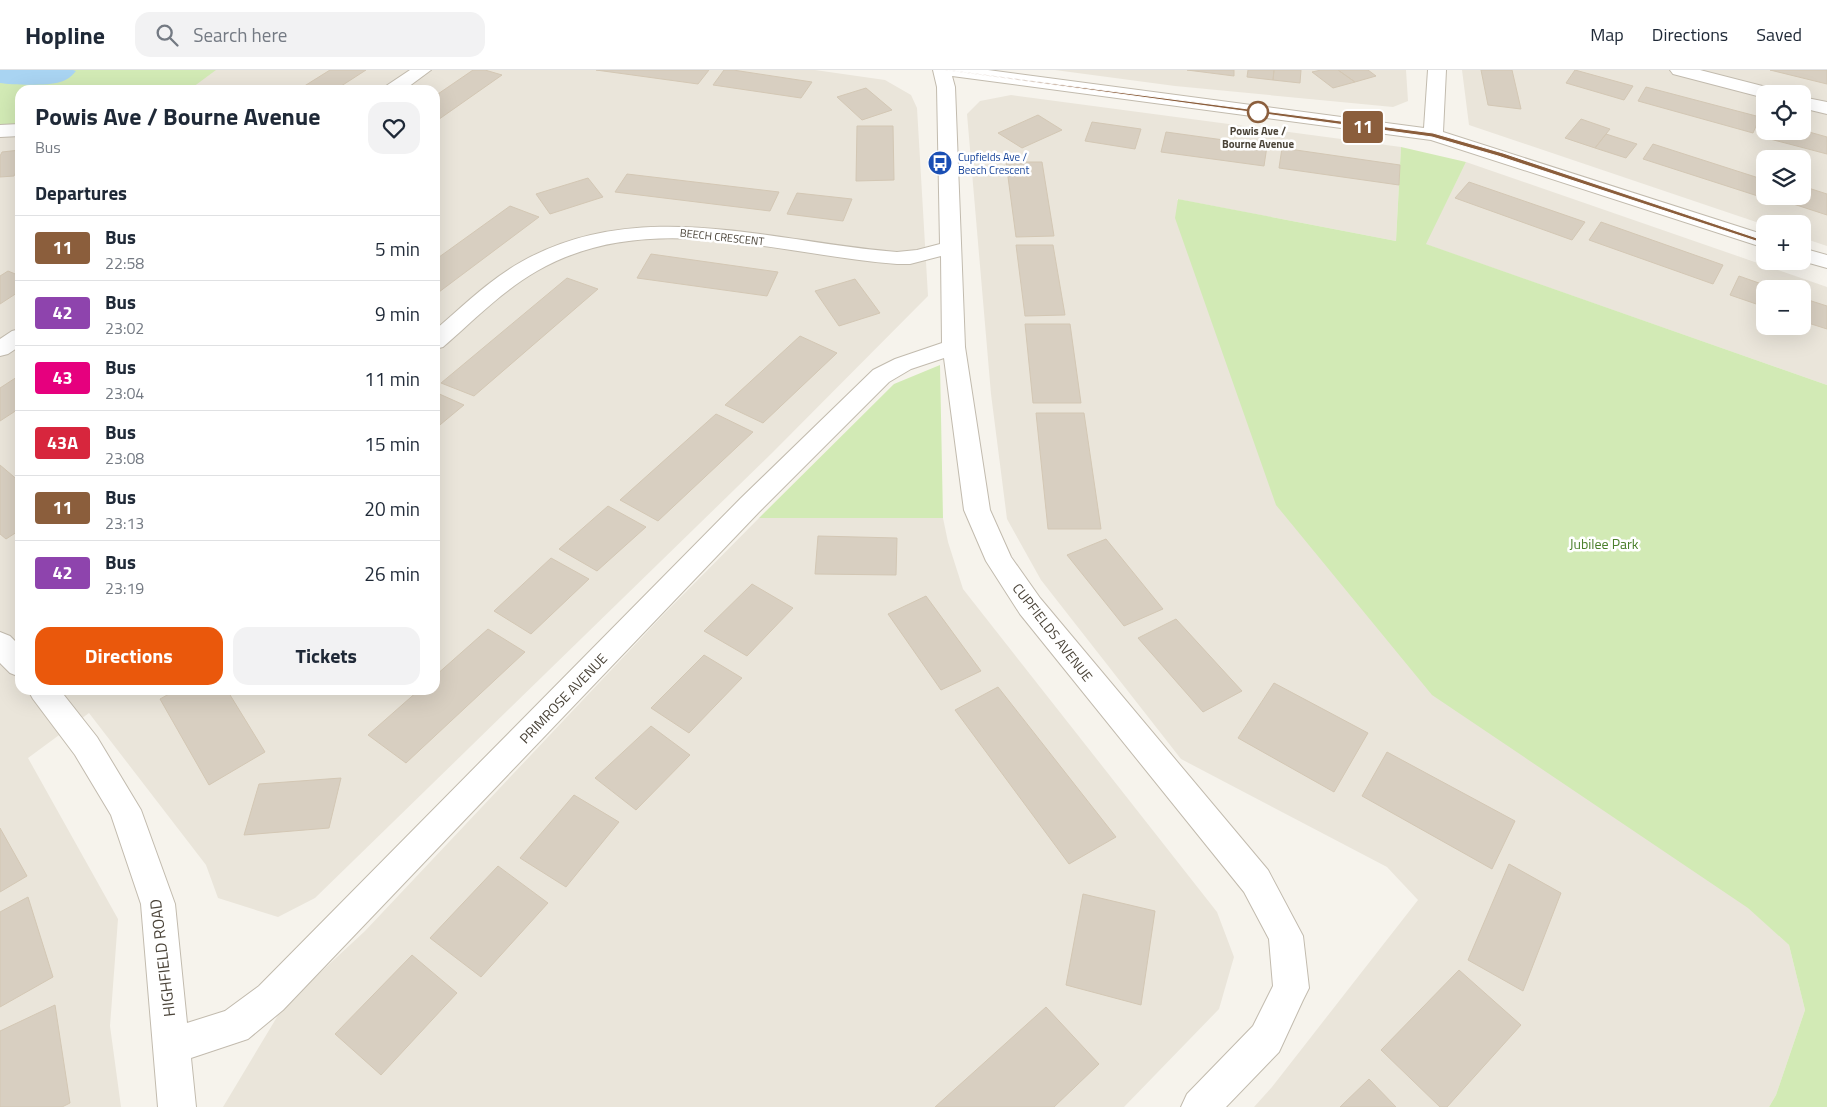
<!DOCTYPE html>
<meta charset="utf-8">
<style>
body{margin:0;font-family:"Titillium Web",sans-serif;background:#f2f2f3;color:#1f2937;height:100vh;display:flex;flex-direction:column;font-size:19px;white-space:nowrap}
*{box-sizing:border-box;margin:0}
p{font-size:16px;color:#747a83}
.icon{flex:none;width:28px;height:28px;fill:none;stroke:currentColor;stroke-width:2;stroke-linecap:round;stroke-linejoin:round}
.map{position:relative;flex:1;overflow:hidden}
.side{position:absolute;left:15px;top:15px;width:425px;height:610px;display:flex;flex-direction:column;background:#fff;border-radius:15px;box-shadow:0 5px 20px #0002}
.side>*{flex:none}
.badge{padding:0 10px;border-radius:4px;font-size:18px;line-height:32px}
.buttons{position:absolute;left:1756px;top:15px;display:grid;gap:10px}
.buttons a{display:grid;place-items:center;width:55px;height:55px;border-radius:10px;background:#fff;box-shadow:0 5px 20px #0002;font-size:25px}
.map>.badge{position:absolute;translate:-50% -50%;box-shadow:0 0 0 2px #fff}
h2{padding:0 20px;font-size:19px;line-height:45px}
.round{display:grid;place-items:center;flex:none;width:52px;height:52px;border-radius:15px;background:#f2f2f3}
.overview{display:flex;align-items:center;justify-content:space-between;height:85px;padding:0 20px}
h1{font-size:24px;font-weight:700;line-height:38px}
.cta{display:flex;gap:10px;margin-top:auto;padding:10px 20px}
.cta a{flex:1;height:58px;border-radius:15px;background:#ea580c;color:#fff;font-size:20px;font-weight:700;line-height:58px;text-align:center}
.cta a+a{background:#f2f2f3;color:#1f2937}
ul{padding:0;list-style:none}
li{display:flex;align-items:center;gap:15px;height:65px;padding:0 20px;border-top:1px solid #e0e1e3}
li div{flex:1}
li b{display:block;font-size:19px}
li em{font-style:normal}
li .badge{min-width:55px;font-weight:700;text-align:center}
header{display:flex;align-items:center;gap:30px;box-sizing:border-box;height:70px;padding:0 25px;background:#fff;border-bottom:1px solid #e0e1e3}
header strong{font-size:24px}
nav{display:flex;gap:28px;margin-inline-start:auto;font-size:18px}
.search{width:350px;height:45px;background:#f2f2f3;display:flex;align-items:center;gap:12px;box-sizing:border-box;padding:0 18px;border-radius:15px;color:#747a83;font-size:19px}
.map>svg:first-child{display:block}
.residential{fill:#eae5da;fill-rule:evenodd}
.green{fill:#d2eab5}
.water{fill:#a9d4f2}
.building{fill:#d8cfc1;stroke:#d3c7b4}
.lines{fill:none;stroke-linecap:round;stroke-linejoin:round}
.minor-casing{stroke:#c2bbae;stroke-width:2}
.minor{fill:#fff;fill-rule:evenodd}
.line{fill:#8b5e3c;stroke:#fff}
.stop-dot{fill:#fff;stroke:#8b5e3c;stroke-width:2.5}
.labels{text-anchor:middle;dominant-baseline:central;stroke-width:5;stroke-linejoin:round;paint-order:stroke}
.far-stop-label{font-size:11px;font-weight:bold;fill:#4b4439;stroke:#fff}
.far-transit-label{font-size:11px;fill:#164399;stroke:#fff;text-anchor:start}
.far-street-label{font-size:11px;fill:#4b4439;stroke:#fff}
.park-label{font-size:14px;fill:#4a7f2a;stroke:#fff}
.street-label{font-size:14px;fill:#4b4439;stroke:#fff}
.near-street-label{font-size:16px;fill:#4b4439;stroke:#fff}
</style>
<header>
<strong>Hopline</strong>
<div class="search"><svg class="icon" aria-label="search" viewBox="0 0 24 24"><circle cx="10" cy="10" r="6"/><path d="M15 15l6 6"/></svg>Search here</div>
<nav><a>Map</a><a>Directions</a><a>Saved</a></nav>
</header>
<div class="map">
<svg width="1827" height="1037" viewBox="0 0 1827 1037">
<rect width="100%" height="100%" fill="#f6f3ec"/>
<!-- residential -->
<path class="residential" d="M0 0H815L885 10 911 25 917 38 928 226 773 382 315 828 278 847 218 828 206 795 89 643 28 688 118 849 110 956 121 1037H0ZM20 20H435V620H20Z
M1055 0H1406L1408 31 1393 37 1175 16Z
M1462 0H1827V176L1803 168 1802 154H1765V155L1469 55ZM1765 24H1802V61H1765ZM1765 89H1802V126H1765Z
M1011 25 1401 77 1396 171 1177 129 1749 838 1789 875 1805 940 1776 1025 1769 1037H1254L1272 1017 1418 830 1387 797 1181 689 1041 510 1007 449 991 324 967 44 980 31Z
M1466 92 1827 217V315L1425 174ZM1765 219H1802V256H1765Z
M759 448H943L948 472 963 519 1217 842 1234 887 1219 939 1124 1037H223L283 937 365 861 663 545Z"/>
<!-- green -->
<path class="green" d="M0 0H216L189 20H20V55L0 57Z
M1401 77 1466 92 1426 174 1827 315V1037H1769L1776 1025 1805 940 1789 875 1748 838 1432 625 1276 435 1175 148 1178 129 1396 171Z
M940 295 943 448H759L894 314Z"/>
<!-- water -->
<path class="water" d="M0 0H73L76 1C72 6 67 10 60 12 48 16 12 15 0 13Z"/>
<!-- building -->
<path class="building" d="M330 0H366L335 20H298Z
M473 0H485L502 5 435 52V26Z
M596 0H709L698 14Z
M724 0H733L812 12 801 28 713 15Z
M1187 0H1234V6Z
M1248 0H1274L1273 10 1247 7Z
M1274 0H1301L1300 13 1273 10Z
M1321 0H1338L1355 12 1333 18 1312 2Z
M1338 0H1368L1376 6 1355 12Z
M1481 0H1512L1521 39 1488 35Z
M1575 0 1633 16 1624 30 1566 13Z
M1770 0H1827V14Z
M1646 17 1760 47 1753 63 1638 31Z
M866 18 892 40 862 50 837 27Z
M1038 45 1062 60 1022 78 998 63Z
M1581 49 1610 59 1595 78 1565 68Z
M1092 52 1141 59 1135 79 1085 71Z
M857 56H893L894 110 856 111Z
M1802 60 1827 67V84L1770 69 1773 61Z
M1166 62 1267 76 1264 96 1161 82Z
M1606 64 1637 74 1626 88 1595 78Z
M1653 74 1765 110V126L1764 128 1643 89Z
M1282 78 1400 95 1399 115 1279 98Z
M20 80V94L14 106 0 107V86L2 82Z
M1006 92H1042L1054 166 1016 167Z
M627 104 779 122 770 141 615 122Z
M588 108 603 127 550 144 536 124Z
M1469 112 1585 152 1572 170 1455 128Z
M1802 116 1827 124V145L1778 129 1780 126H1802Z
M797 123 852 129 843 151 787 144Z
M510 136 539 147 435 225V190Z
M1601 152 1723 195 1713 214 1589 170Z
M1016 175H1053L1065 245 1025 246Z
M651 184 778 202 767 226 637 208Z
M8 201 20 206V221L0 234V206Z
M1739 206 1776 219H1765V237L1730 225Z
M567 208 598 219 474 326 441 313Z
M855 209 880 243 839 256 815 221Z
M1802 228 1827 236V259L1802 251Z
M1025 254H1070L1081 333H1033Z
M800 266 837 283 763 353 725 335Z
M20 305V338L0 351V318Z
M435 322 464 335 435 359Z
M1036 343H1084L1101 459H1048Z
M716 344 753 362 658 451 620 430Z
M0 395 20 412V460L6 469 0 464Z
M608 436 646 457 597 501 559 479Z
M818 466 897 468 896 505 815 504Z
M1106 469 1163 539 1124 556 1067 485Z
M551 488 589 509 531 564 494 541Z
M752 514 793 538 747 586 704 561Z
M926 526 981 601 941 620 888 544Z
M1176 549 1242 621 1203 642 1138 568Z
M488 559 525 582 406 693 368 665 419 620H435V606Z
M704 585 742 608 689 663 651 638Z
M1274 613 1368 663 1334 722 1238 668Z
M998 617 1116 767 1069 794 955 640Z
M176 620H227L265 682 209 715 160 629Z
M651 656 690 685 636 740 595 708Z
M1387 682 1515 751 1492 799 1362 726Z
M341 708 329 758 244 765 259 714Z
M574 725 619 752 566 817 520 788Z
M0 758 27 806 0 822Z
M1509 794 1561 823 1523 921 1468 890Z
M498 796 548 833 481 907 430 868Z
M1083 824 1155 841 1141 935 1066 915Z
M28 827 53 907 0 937V842Z
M412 885 457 923 381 1005 335 964Z
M1459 900 1521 955 1447 1037H1440L1381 980Z
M55 935 70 1033 62 1037H0V961Z
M1046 937 1099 994 1054 1037H935Z
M1369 1009 1396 1037H1340Z"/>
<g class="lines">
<defs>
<path id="minor" d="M410 0H431L404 20H383L386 16Z
M933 0H988L1424 58 1428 0H1446L1443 62 1765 165V178L1431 70 952 6 955 17 965 277 990 440 1011 487 1040 528 1268 800 1303 866 1309 918 1303 930 1279 982 1226 1037H1181L1187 1024 1253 956 1273 916 1269 869 1244 822 1020 544 986 491 964 440 944 288 911 299 889 312 759 442 283 940 248 969 191 988 196 1037H158L141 834 111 745 75 685 33 629 28 620H60L97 667 141 740 175 834 187 953 225 941 259 916 741 428 873 300 895 289 942 273 941 186 910 194H897C778 185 648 137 537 201 502 221 473 251 443 277L435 279V260C463 236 489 210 521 192 639 125 772 172 897 182L917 180 940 174 937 17Z
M1670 0H1700L1778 20 1781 24H1765V28L1673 4Z
M1802 27 1827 32V44L1802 38Z
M20 54V66L0 67V55Z
M1802 178 1827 185V198L1802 191Z
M20 259V276L8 284 0 286V269L12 261Z
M0 562 10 566 20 576V607L10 603 0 593Z"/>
</defs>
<!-- minor casing -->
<use href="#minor" class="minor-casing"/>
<!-- minor -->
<use href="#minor" class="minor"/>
</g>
<!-- line -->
<path class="line" d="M945 0H948L1433 63 1503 83 1769 172 1762 173 1498 86 1432 67Z"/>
<!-- icons -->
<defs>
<symbol id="bus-disc" viewBox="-11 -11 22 22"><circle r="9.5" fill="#1a4fb4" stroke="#fff"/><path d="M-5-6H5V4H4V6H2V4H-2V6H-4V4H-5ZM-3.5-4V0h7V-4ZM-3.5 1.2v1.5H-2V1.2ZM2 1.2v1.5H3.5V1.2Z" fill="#fff"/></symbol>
</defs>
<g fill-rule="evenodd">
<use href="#bus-disc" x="926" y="79" width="28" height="28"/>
</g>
<!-- markers -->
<circle class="stop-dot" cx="1258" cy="42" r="10"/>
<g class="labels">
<!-- far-stop labels -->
<g class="far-stop-label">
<text x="1258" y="61">Powis Ave /<tspan x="1258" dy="13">Bourne Avenue</tspan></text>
</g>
<!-- far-transit labels -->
<g class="far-transit-label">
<text x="958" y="87">Cupfields Ave /<tspan x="958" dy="13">Beech Crescent</tspan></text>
</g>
<!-- far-street labels -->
<g class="far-street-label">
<text transform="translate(722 167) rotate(6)">BEECH CRESCENT</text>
</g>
<!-- park labels -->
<g class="park-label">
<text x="1604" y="473">Jubilee Park</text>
</g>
<!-- street labels -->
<g class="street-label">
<text transform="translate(1053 562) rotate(52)">CUPFIELDS AVENUE</text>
<text transform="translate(563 628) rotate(-46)">PRIMROSE AVENUE</text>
</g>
<!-- near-street labels -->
<g class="near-street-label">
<text transform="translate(162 888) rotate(-97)">HIGHFIELD ROAD</text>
</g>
</g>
</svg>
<div class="buttons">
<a><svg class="icon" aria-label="locate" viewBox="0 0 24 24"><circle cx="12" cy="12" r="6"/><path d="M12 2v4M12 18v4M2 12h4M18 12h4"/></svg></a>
<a><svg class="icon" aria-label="layers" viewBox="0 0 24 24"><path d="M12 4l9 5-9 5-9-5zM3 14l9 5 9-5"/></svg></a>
<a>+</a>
<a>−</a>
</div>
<b class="badge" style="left:1363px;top:57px;background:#8b5e3c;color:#fff">11</b>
<section class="side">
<div class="overview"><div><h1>Powis Ave / Bourne Avenue</h1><p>Bus</p></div><a class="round"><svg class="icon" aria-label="heart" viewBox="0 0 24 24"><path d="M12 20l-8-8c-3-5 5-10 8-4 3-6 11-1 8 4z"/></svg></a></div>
<h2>Departures</h2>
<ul>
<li><span class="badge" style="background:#8b5e3c;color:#fff">11</span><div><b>Bus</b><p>22:58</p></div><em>5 min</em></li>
<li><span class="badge" style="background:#8e44ad;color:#fff">42</span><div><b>Bus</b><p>23:02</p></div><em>9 min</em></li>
<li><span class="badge" style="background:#e6007e;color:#fff">43</span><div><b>Bus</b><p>23:04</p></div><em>11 min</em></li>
<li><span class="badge" style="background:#d7263d;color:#fff">43A</span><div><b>Bus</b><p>23:08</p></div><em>15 min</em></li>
<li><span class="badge" style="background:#8b5e3c;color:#fff">11</span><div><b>Bus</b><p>23:13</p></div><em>20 min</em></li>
<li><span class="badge" style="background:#8e44ad;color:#fff">42</span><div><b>Bus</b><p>23:19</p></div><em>26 min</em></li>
</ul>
<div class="cta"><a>Directions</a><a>Tickets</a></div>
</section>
</div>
